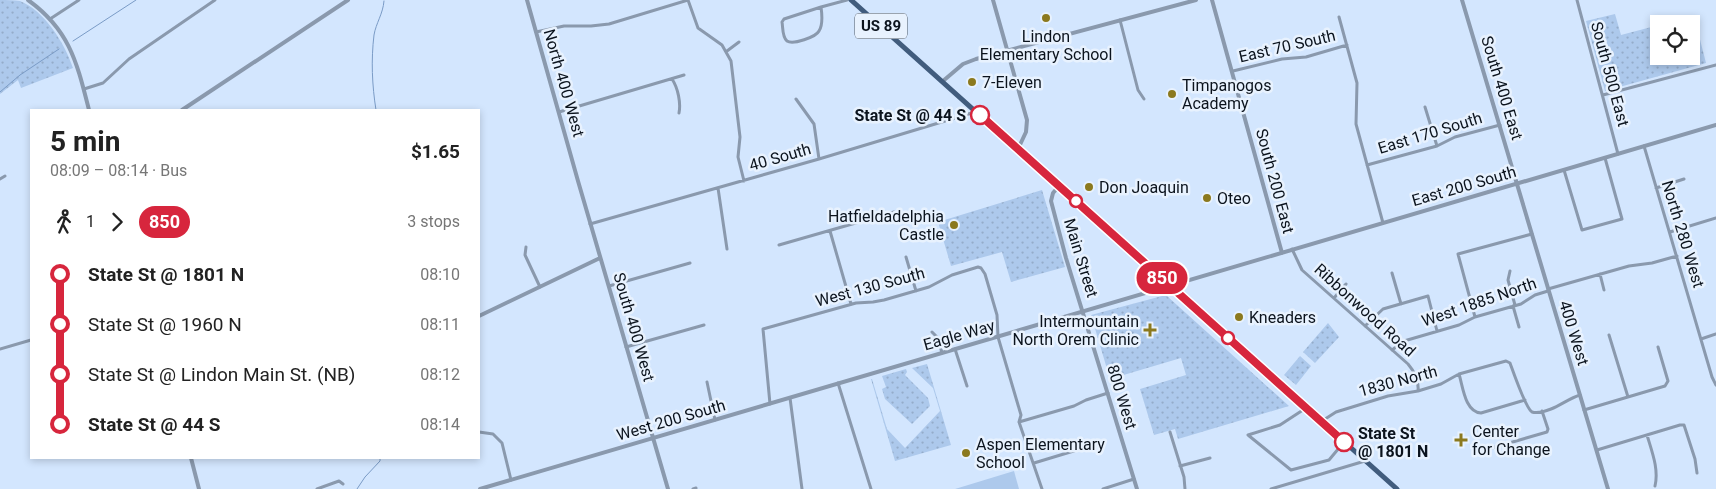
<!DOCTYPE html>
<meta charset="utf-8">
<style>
body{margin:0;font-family:Roboto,sans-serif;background:#f6f6f6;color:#222;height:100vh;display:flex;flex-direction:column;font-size:19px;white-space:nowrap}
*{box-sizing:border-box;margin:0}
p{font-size:16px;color:#767676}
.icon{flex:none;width:28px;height:28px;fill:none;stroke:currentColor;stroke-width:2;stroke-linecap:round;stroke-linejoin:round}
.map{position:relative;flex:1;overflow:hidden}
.details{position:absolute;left:30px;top:109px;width:450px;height:350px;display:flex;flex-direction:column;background:#fff;border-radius:0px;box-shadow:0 2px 8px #0003}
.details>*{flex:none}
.badge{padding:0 10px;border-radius:16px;font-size:18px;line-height:32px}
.tools{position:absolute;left:1650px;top:15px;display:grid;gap:10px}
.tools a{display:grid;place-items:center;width:50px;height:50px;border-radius:0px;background:#fff;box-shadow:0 2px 8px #0003;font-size:25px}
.map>.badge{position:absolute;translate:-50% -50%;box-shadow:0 0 0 2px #fff}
.legs{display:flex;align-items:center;gap:8px;height:55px;padding:0 20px;font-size:16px}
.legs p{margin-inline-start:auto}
.summary{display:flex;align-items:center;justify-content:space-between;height:85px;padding:0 20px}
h1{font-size:28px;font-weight:700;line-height:38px}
ul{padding:0 20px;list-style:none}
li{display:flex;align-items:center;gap:18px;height:50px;font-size:19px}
li i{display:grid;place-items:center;width:8px;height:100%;margin:0 6px;background:currentColor}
li i::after{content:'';width:12px;height:12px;margin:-6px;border:4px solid;border-radius:50%;background:#fff}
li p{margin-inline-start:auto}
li:first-child i{background:linear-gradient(#0000 50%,currentColor 0)}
li:last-child i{background:linear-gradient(currentColor 50%,#0000 0)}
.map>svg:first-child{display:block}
.grass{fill:url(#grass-dots)}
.garden{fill:#adc9ec}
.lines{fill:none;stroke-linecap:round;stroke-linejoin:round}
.stream{stroke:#7a9bc6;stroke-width:1}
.minor{stroke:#8a99ad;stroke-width:3}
.tertiary{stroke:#8a99ad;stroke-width:4}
.primary{stroke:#415c7d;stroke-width:5}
.line-1-casing{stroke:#fff;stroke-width:11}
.line-1{stroke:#d7263d;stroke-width:8}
.poi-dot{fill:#8b791e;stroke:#e8f2fe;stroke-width:2}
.stop-1-dot{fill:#fff;stroke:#d7263d;stroke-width:2.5}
.labels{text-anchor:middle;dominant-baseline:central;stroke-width:5;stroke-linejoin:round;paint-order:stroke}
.shield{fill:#e8f2fe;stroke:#4d5660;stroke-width:1}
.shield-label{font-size:15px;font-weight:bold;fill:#0b131d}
.poi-label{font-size:16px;fill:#0b131d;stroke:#e8f2fe;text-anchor:start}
.street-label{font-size:16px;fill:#0b131d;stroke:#e8f2fe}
.stop-label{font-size:16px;font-weight:bold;fill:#0b131d;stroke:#e8f2fe;text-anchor:end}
</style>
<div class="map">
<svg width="1716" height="489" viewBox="0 0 1716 489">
<defs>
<pattern id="grass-dots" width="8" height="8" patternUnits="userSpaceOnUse" patternTransform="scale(1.25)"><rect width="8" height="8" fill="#adc9ec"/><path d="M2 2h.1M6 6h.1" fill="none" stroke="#94acca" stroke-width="1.8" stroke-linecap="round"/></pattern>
</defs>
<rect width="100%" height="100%" fill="#d3e6fe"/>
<!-- grass -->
<path class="grass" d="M0 0C6 0 14 0 20 1 45 11 65 44 73 68L21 88 18 80 0 94Z
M1615 14 1621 35 1659 25V56H1691V24H1665L1694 16 1706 63 1605 91 1586 21Z
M1042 190 1065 267 1011 282 1002 252 951 266 938 222Z
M1162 296H1167L1289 406 1178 439 1175 429 1154 435 1140 389 1186 375 1181 358 1110 379 1091 315Z
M1328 323 1339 337 1315 363 1303 352Z
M1300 356 1311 366 1296 385 1284 375Z
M927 364 951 445 895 461 871 379H872L887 429 905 448 940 411 933 388 912 368Z
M906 369 907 372 905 375 928 398 930 406 912 424 885 399 882 389 886 387 882 376Z"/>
<!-- garden -->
<path class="garden" d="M1014 471 1019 489H955Z"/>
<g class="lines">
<!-- stream -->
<path class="stream" d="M73 41 136 0
M0 92 20 75 59 49
M376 110C372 85 371 60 374 35 376 23 383 14 384 1
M357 489 365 477 380 461V458"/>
<!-- minor -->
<path class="minor" d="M688 0 698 28 722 45 731 61 740 137 738 157 744 181
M1577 0 1618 154
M821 7C822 14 823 25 819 31 816 37 793 45 787 41 782 37 783 27 782 22L784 19Z
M821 7 847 0
M1339 17 1357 83 1356 124 1383 223
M50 19 79 0
M1120 20 1138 90 1144 99
M536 32 564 26H591L609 24 688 0
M727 51 739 42
M1233 71 1282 59 1306 57 1347 45
M672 79C678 88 681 103 679 113
M84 89 103 83 129 59 215 0
M1603 95 1716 65
M796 99 814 124 819 159
M1425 107 1437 146
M559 112 684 75
M1644 146 1712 377 1716 385
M1367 165 1437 146 1455 137 1500 125
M1564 170 1582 230 1622 219 1605 158
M0 179 5 176
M718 188 727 249
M1656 188 1684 179
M590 224 819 159 975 112
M830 231 851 304
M1670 232 1716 218
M779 245 894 212
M526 247 525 255 540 287
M1292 249 1302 270 1408 364C1414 371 1419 381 1418 391
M906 257 916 291
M1510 271 1508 280 1515 305
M1392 273 1401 304
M1600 274 1604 290
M609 286 690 263
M1548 289 1629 266 1652 263 1677 256
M1334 298 1346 284
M1513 306 1519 327
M1475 317 1458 254 1532 234
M1365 326 1383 309 1428 296 1437 331
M932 332 938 338 942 353
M1609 335 1628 397
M1701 339 1716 334
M626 347 704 325
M0 349 31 340
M955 349 967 386
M1392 350 1404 341 1459 325 1475 317 1521 304 1535 295 1548 291
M1459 374C1463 387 1465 412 1481 413L1525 400
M707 382 715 420
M838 383 871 489
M790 398 802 489
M770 404 763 329 856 303 873 302 884 300 929 287 952 275 978 267 981 268 985 274 997 315 998 337 1021 415 1019 422
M1584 410 1665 386 1668 381 1658 347
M1322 421 1336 412 1388 396 1418 391 1441 384 1459 374 1506 361 1510 363C1513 371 1526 409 1532 412 1538 414 1546 411 1551 409 1561 405 1570 398 1580 395
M1019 422 1074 406 1086 400 1108 393
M1019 422 1042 489
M479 432 493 434 502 443 511 480
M1170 432 1184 477 1185 489
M1248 435 1291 470 1329 460 1344 442
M1248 435 1280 425 1306 408
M1647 435C1652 452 1659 469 1655 486
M1485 450 1547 432 1548 429 1542 411
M1597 450 1680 425H1684L1695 459 1697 473
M1034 463 1077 450
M1180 466 1210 458
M317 489 339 481 343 484
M693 489 696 488
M1103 489 1134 479
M1271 489 1365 461"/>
<!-- tertiary -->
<path class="tertiary" d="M28 0C70 30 77 63 89 110
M527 0 578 181 668 489
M993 0 1027 120 1026 132 1018 149
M1212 0 1282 253
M1462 0 1608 489
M943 81 963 64 976 59 1196 0
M182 110 348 0
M1059 186 1053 193 1051 201 1066 258 1137 489
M479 316 600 258
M191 458 199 489
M480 489 1716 125"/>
<!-- primary -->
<path class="primary" d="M851 0 1397 489"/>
</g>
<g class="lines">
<defs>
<path id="line-1" d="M980 115 1344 442"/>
</defs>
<!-- line-1 casing -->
<use href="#line-1" class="line-1-casing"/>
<!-- line-1 -->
<use href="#line-1" class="line-1"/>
</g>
<!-- markers -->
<g class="poi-dot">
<circle cx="1046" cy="18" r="5"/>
<circle cx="972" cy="82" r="5"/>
<circle cx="1172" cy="94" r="5"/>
<circle cx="1089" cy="187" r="5"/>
<circle cx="1207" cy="198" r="5"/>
<circle cx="954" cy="225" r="5"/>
<circle cx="1239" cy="317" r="5"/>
<path d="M1147.5 322.5h5v5h5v5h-5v5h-5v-5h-5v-5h5z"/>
<path d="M1458.5 432.5h5v5h5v5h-5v5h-5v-5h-5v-5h5z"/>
<circle cx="966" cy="453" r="5"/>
</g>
<g class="stop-1-dot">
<circle cx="980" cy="115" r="9"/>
<circle cx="1076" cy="201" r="6"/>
<circle cx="1228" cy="338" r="6"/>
<circle cx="1344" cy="442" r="9"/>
</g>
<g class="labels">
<!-- shield labels -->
<rect class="shield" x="855" y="13.5" width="52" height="25" rx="4"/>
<g class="shield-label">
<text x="881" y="26">US 89</text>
</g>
<!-- poi labels -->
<g class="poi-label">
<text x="1046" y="36" text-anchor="middle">Lindon<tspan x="1046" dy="18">Elementary School</tspan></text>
<text x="982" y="82">7-Eleven</text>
<text x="1182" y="85">Timpanogos<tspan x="1182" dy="18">Academy</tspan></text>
<text x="1099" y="187">Don Joaquin</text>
<text x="1217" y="198">Oteo</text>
<text x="944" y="216" text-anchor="end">Hatfieldadelphia<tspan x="944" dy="18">Castle</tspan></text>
<text x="1249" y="317">Kneaders</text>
<text x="1139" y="321" text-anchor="end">Intermountain<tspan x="1139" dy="18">North Orem Clinic</tspan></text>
<text x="1472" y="431">Center<tspan x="1472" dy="18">for Change</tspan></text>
<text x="976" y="444">Aspen Elementary<tspan x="976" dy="18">School</tspan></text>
</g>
<!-- street labels -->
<g class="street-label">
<text transform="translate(1287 46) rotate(-13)">East 70 South</text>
<text transform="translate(1610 74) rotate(75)">South 500 East</text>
<text transform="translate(564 83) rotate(74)">North 400 West</text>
<text transform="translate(1502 88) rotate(73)">South 400 East</text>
<text transform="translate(1430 133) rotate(-17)">East 170 South</text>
<text transform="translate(780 157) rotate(-16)">40 South</text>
<text transform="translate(1275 181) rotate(75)">South 200 East</text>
<text transform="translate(1464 186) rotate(-16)">East 200 South</text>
<text transform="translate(1683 234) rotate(73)">North 280 West</text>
<text transform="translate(1081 258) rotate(73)">Main Street</text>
<text transform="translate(870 287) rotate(-15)">West 130 South</text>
<text transform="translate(1479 302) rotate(-19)">West 1885 North</text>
<text transform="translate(1365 310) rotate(42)">Ribbonwood Road</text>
<text transform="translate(634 327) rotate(74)">South 400 West</text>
<text transform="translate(1574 333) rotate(73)">400 West</text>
<text transform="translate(959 335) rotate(-16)">Eagle Way</text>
<text transform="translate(1398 381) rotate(-15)">1830 North</text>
<text transform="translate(1122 397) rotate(73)">800 West</text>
<text transform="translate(671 420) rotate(-16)">West 200 South</text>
</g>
<!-- stop labels -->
<g class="stop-label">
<text x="966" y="115">State St @ 44 S</text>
<text x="1358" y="433" text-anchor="start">State St<tspan x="1358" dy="18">@ 1801 N</tspan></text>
</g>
</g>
</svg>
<div class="tools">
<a><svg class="icon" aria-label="locate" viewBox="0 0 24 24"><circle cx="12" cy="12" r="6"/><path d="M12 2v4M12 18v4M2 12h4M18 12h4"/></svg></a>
</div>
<b class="badge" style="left:1162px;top:278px;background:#d7263d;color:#fff">850</b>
<section class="details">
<div class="summary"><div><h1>5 min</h1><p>08:09 – 08:14 · Bus</p></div><b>$1.65</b></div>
<div class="legs"><svg class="icon" aria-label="walk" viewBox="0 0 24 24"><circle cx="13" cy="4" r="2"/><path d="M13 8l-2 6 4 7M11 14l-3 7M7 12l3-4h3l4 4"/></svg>1<svg class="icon" aria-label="forward" viewBox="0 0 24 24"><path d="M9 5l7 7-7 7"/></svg><b class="badge" style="background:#d7263d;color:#fff">850</b><p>3 stops</p></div>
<ul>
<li><i style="color:#d7263d"></i><b>State St @ 1801 N</b><p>08:10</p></li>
<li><i style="color:#d7263d"></i><span>State St @ 1960 N</span><p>08:11</p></li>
<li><i style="color:#d7263d"></i><span>State St @ Lindon Main St. (NB)</span><p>08:12</p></li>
<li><i style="color:#d7263d"></i><b>State St @ 44 S</b><p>08:14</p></li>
</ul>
</section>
</div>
